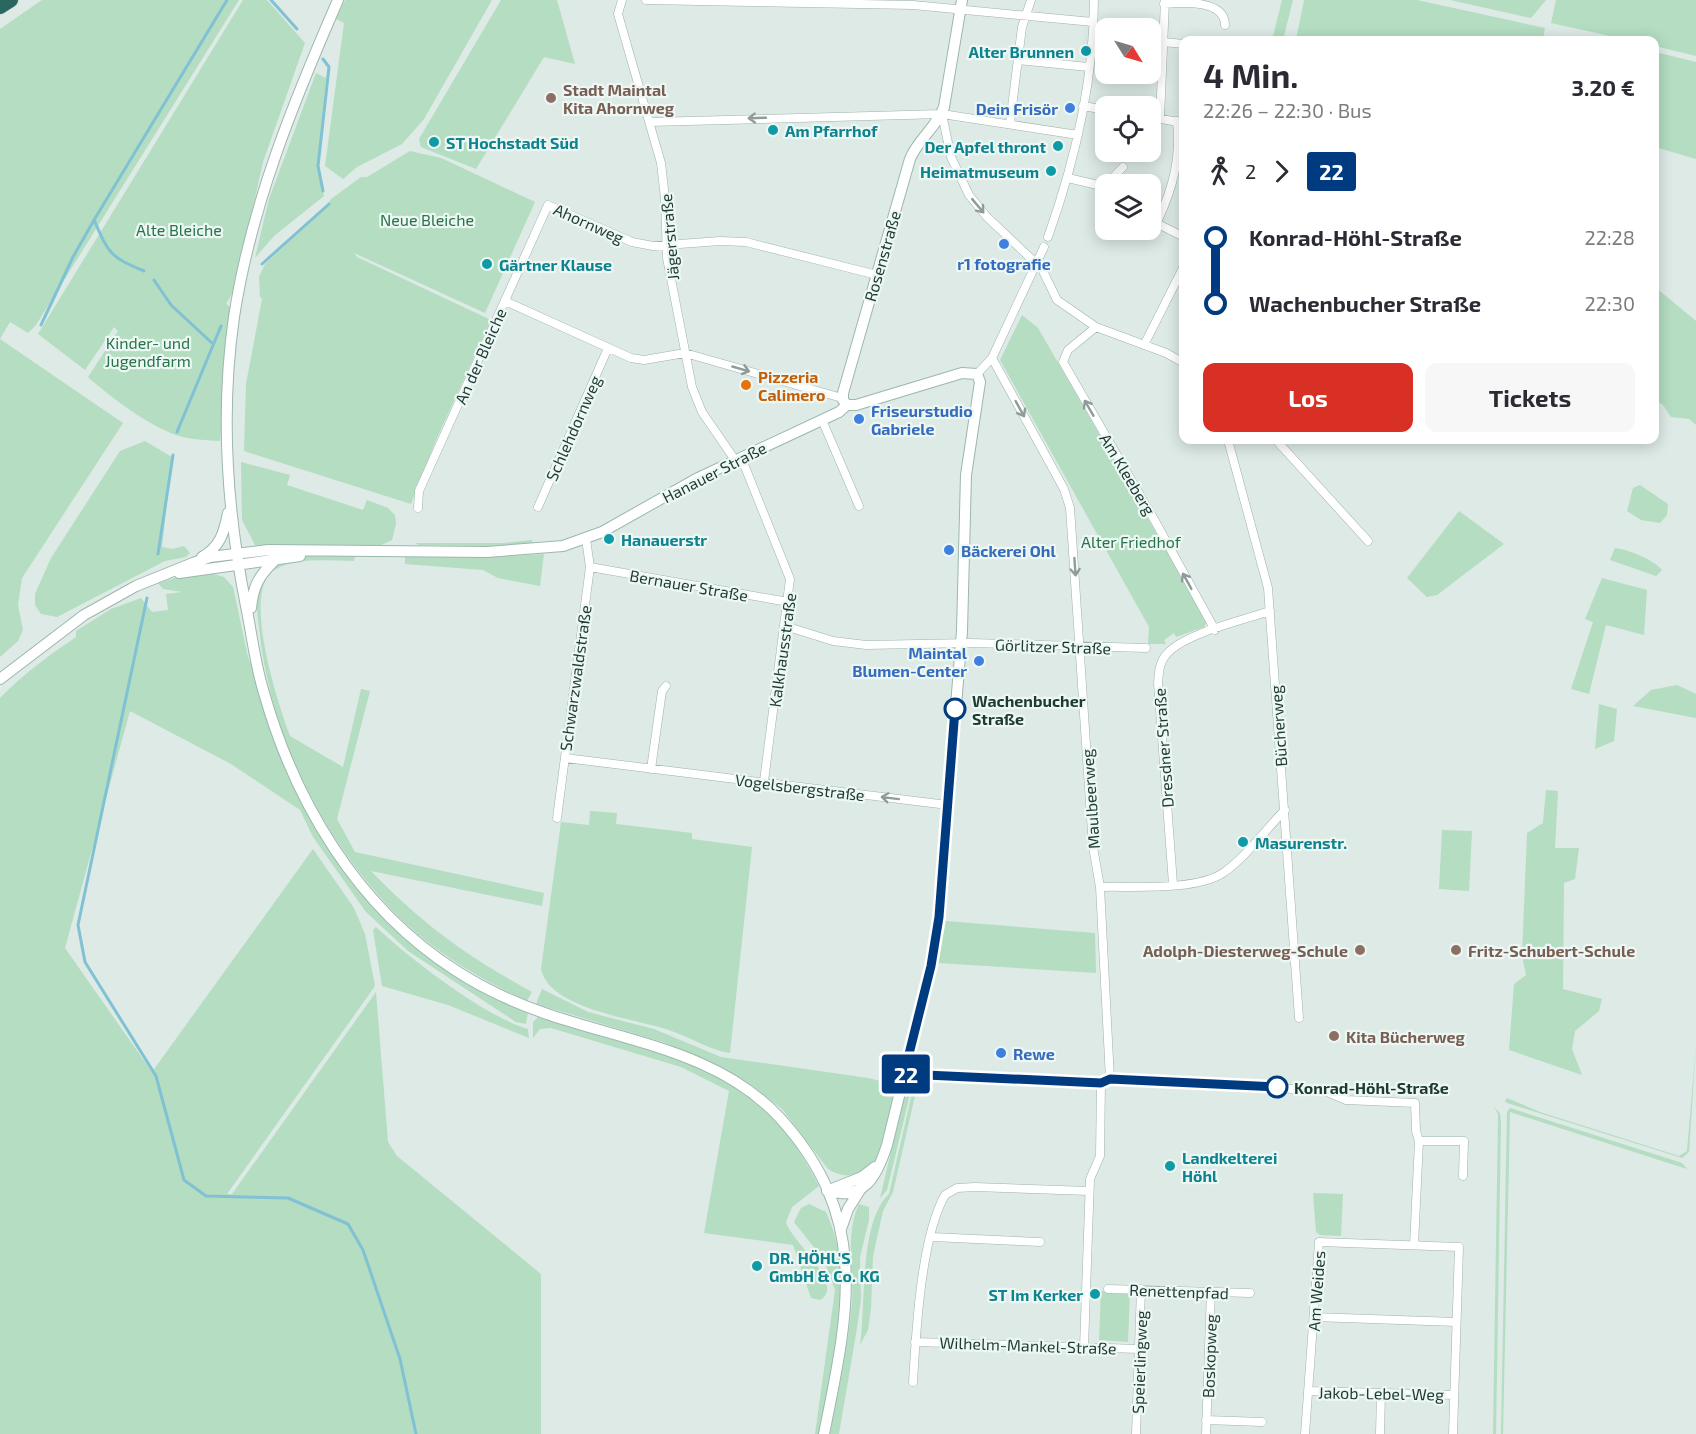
<!DOCTYPE html>
<html lang="de">
<meta charset="utf-8">
<style>
body{margin:0;font-family:"Exo 2",sans-serif;background:#f7f7f7;color:#2b2b33;height:100vh;display:flex;flex-direction:column;font-size:22px;white-space:nowrap}
*{box-sizing:border-box;margin:0}
p{font-size:20px;color:#7c7c81}
.icon{flex:none;width:33px;height:33px;fill:none;stroke:currentColor;stroke-width:2;stroke-linecap:round;stroke-linejoin:round}
.map{position:relative;flex:1;overflow:hidden}
.details{position:absolute;left:1179px;top:36px;width:480px;height:408px;display:flex;flex-direction:column;background:#fff;border-radius:12px;box-shadow:0 3px 15px #0003}
.details>*{flex:none}
.badge{padding:0 12px;border-radius:4px;font-size:21px;line-height:39px}
.needle{width:39px;rotate:127deg}
.tools{position:absolute;left:1095px;top:18px;display:grid;gap:12px}
.tools a{display:grid;place-items:center;width:66px;height:66px;border-radius:12px;background:#fff;box-shadow:0 3px 15px #0003;font-size:30px}
.map>.badge{position:absolute;translate:-50% -50%;box-shadow:0 0 0 3px #fff}
.legs{display:flex;align-items:center;gap:9px;height:66px;padding:0 24px;font-size:20px}
.legs p{margin-inline-start:auto}
.headline{display:flex;align-items:center;justify-content:space-between;height:102px;padding:0 24px}
h1{font-size:33px;font-weight:700;line-height:45px}
.button{display:flex;gap:12px;margin-top:auto;padding:12px 24px}
.button a{flex:1;height:69px;border-radius:12px;background:#d93025;color:#fff;font-size:24px;font-weight:700;line-height:69px;text-align:center}
.button a+a{background:#f7f7f7;color:#2b2b33}
ul{padding:0 24px;list-style:none}
li{display:flex;align-items:center;gap:21px;height:66px;font-size:22px}
li i{display:grid;place-items:center;width:9px;height:100%;margin:0 8px;background:currentColor}
li i::after{content:'';width:15px;height:15px;margin:-8px;border:4px solid;border-radius:50%;background:#fff}
li p{margin-inline-start:auto}
li:first-child i{background:linear-gradient(#0000 50%,currentColor 0)}
li:last-child i{background:linear-gradient(currentColor 50%,#0000 0)}
.map>svg:first-child{display:block}
.green{fill:#b4ddc2}
.lines{fill:none;stroke-linecap:round;stroke-linejoin:round}
.stream{stroke:#80c1d4;stroke-width:3}
.street-casing{stroke:#a0b2ad;stroke-width:9}
.secondary-casing{stroke:#9cb7af;stroke-width:12}
.highway-casing{stroke:#bcc4c2;stroke-width:15}
.street{stroke:#fff;stroke-width:8}
.secondary{stroke:#fff;stroke-width:10}
.highway{stroke:#286860;stroke-width:14}
.oneway{stroke:#8e9c9a}
.line-1-casing{stroke:#fff;stroke-width:14}
.line-1{stroke:#003b80;stroke-width:9}
.culture-dot{fill:#0f9aa8;stroke:#edf7f3;stroke-width:2}
.education-dot{fill:#8d6e63;stroke:#edf7f3;stroke-width:2}
.shop-dot{fill:#3f7fe0;stroke:#edf7f3;stroke-width:2}
.food-dot{fill:#e8710a;stroke:#edf7f3;stroke-width:2}
.stop-1-dot{fill:#fff;stroke:#003b80;stroke-width:3}
.labels{text-anchor:middle;dominant-baseline:central;stroke-width:4.5;stroke-linejoin:round;paint-order:stroke}
.culture-label{font-size:16px;font-weight:bold;fill:#0d838f;stroke:#edf7f3;text-anchor:start}
.education-label{font-size:16px;font-weight:bold;fill:#785e54;stroke:#edf7f3;text-anchor:start}
.shop-label{font-size:16px;font-weight:bold;fill:#366cbe;stroke:#edf7f3;text-anchor:start}
.park-label{font-size:16px;fill:#267449;stroke:#edf7f3}
.street-label{font-size:16px;fill:#1e3a35;stroke:#edf7f3}
.food-label{font-size:16px;font-weight:bold;fill:#c56008;stroke:#edf7f3;text-anchor:start}
.stop-label{font-size:16px;font-weight:bold;fill:#1e3a35;stroke:#edf7f3;text-anchor:start}
</style>
<div class="map">
<svg width="1696" height="1434" viewBox="0 0 1696 1434">
<rect width="100%" height="100%" fill="#ddeae5"/>
<!-- green -->
<path class="green" d="M42 0H239L36 325 28 333 10 322 0 339 123 423 22 578 18 605 23 630 18 641 0 657V29Z
M243 0H267L305 43 263 162 235 289 226 304 232 308 220 441C208 440 195 440 183 437 154 430 110 397 88 377L118 331 114 327 85 370 38 334Z
M345 0H492L424 119 402 144 357 167 343 179 325 166 344 23 336 19Z
M501 0H557L575 64 544 57 476 169 421 147 419 139Z
M1282 0H1293L1283 40H1272Z
M1304 0H1417L1545 28 1543 40H1296Z
M1450 0H1546L1531 18Z
M1556 0H1696V56L1655 46 1654 40H1628L1551 23Z
M1655 52 1696 62V159L1655 147Z
M316 73 326 78 317 168 324 196 274 236 255 258 269 199Z
M410 151 441 158 535 202 485 313 354 253 357 257 491 320 436 440 411 504 244 451 246 384 262 299 260 297 259 277 265 264 325 209 331 199 361 177H367Z
M1655 287 1696 321V425L1689 419 1671 417 1663 405 1655 400Z
M1022 315 1038 328 1207 621 1204 627 1176 637 1174 633 1164 640 1166 644H1148L1149 627 1000 360Z
M145 441 172 457 162 547 173 549 184 546 190 553 186 557 165 561 57 617 41 614 35 605V594L51 558 120 451Z
M241 462 290 475 287 485 363 510 367 500 388 508 395 515 396 524 392 540 379 546 266 548 255 545 242 520Z
M1640 485 1668 504 1667 515 1660 523 1641 520 1627 511 1633 488Z
M1459 511 1504 544 1437 595 1427 597 1407 578Z
M532 540 533 544 486 546 419 545 415 543H504Z
M1615 548C1629 550 1653 559 1662 570L1656 576 1610 560Z
M544 554 540 586 498 578 483 570 405 564V556L487 557Z
M355 555 354 561C330 561 298 557 276 569 239 588 279 706 290 736L343 767 361 689 370 691 337 819 355 852 544 893 542 906 371 871C422 924 468 957 532 992L527 1001C471 975 421 944 380 897 314 823 269 726 259 628 256 606 253 580 274 565 291 553 335 555 355 555Z
M210 573 224 577 233 587 248 657 290 779 387 920 528 1011 526 1024 516 1022 408 951 366 912 313 837 300 810 231 764 130 711 65 948 152 1072 313 849 354 908 365 934 375 986 227 1194H232L376 992 388 1142 397 1156 541 1274V1434H0V698C24 673 50 655 76 637V631L111 609 141 598 152 612 168 610 166 594 182 592 163 589 158 583 185 575Z
M1602 578 1647 590 1644 635 1606 625 1589 694 1571 689 1593 622 1585 619Z
M1677 685 1696 694V718L1633 706 1651 690Z
M1599 704 1617 709 1614 741 1595 749Z
M1546 790 1558 791 1555 848H1579L1575 879 1564 883 1563 989 1602 999 1599 1011 1575 1031 1572 1049 1582 1075 1509 1050 1514 984 1526 975 1522 956 1527 833 1543 823Z
M590 811 617 813 616 824 692 833V839L752 847 730 1053C709 1050 690 1037 669 1030 636 1019 549 1009 541 969L561 822 589 825Z
M1442 830 1472 831 1469 891 1439 889Z
M946 921 1095 933 1096 973 938 963Z
M376 927C410 959 484 1016 528 1029L529 1038 448 1005 382 986 373 930Z
M542 989 588 1012 654 1029 721 1057 868 1078 897 1085C892 1103 888 1140 880 1155 869 1176 846 1181 828 1169L782 1109 749 1083 724 1068 663 1042 536 1004Z
M539 1016C622 1049 717 1054 779 1124 795 1142 807 1164 819 1186L792 1207 786 1222C789 1239 847 1285 820 1300L811 1298 793 1245 704 1233 729 1091 681 1067 551 1028 540 1029 533 1038V1022Z
M1696 1045 1689 1152 1682 1158 1507 1103 1505 1101 1507 1098 1540 1112 1679 1156 1687 1151Z
M912 1086 887 1190 880 1198 904 1097Z
M917 1087 893 1192 883 1211 873 1256 871 1308 868 1330 860 1345C866 1304 859 1222 889 1194L913 1089Z
M1494 1107 1500 1113 1501 1122 1496 1434H1493L1498 1114Z
M1510 1108 1682 1163 1687 1169 1510 1112 1503 1434H1501L1507 1112Z
M1313 1193 1343 1194 1341 1236 1320 1235 1316 1232Z
M809 1204 826 1212C858 1282 834 1362 820 1434H815L835 1290 824 1260 794 1222 801 1208Z
M859 1204 869 1207V1220L860 1257 861 1300 857 1328 839 1434H830C838 1390 849 1345 852 1301 854 1268 845 1234 859 1204Z
M1101 1291 1130 1292 1128 1342 1099 1340Z"/>
<g class="lines">
<!-- stream -->
<path class="stream" d="M271 0 297 29
M323 191 318 166 329 67 323 59
M262 264 329 204
M144 271C110 257 109 254 94 220L227 0
M154 280 171 305 212 343
M41 325 73 257 94 220
M177 432 221 326
M158 554 173 455
M147 598 78 925 85 962 156 1076 184 1180 206 1196 288 1198 348 1224 363 1250 400 1359 416 1434"/>
<defs>
<path id="street" d="M622 0 618 14 661 163 665 198 667 258 692 387 702 412 735 460
M646 0 913 5 1093 22
M1164 4C1184 2 1225 0 1225 25
M1163 42 1184 44
M1018 60 1088 67
M1083 106 1106 110
M942 114 951 157 969 195 987 217 1042 269 1057 300 1096 327 1166 353 1184 363
M1150 117 1184 123
M1160 119 1165 0
M650 122 942 114 1078 135
M1010 123 1022 27 1031 0
M1068 178 1106 187
M1107 184 1123 167
M1150 220 1184 237
M1157 222C1173 188 1181 159 1177 121
M1048 237C1075 161 1094 81 1094 0
M505 301 631 358 644 360 685 353 842 398
M1096 327 1068 350 1063 362 1155 521 1215 630
M1144 345 1184 266
M992 358 1064 489 1070 508 1093 847 1100 887 1110 1079
M977 374 992 358 1044 247
M822 420 859 506
M1228 440 1268 588 1299 1018
M1276 440 1368 541
M741 457 790 579 764 781
M538 507 608 348
M418 508 419 491 548 205 632 242 653 246 720 241 746 242 877 275
M590 567 788 602
M785 626 833 641 866 645 970 643 1146 648
M565 758 948 805
M651 769 662 691 666 686
M557 818 590 567 586 539
M1173 884 1158 683C1159 673 1159 664 1165 656 1181 634 1244 620 1270 611
M1100 887C1133 886 1196 891 1223 873 1246 857 1265 830 1285 810
M904 1074 1101 1083 1110 1079 1313 1090 1325 1091 1346 1100 1415 1103 1416 1131 1419 1141 1414 1245
M1419 1141H1464L1463 1176
M932 1237 1040 1242
M1108 1289 1250 1293
M1314 1317 1456 1322
M915 1342 1140 1349
M1084 1347 1090 1179 1100 1156 1101 1083
M913 1382C916 1332 921 1237 945 1195L957 1188 975 1187 1089 1191
M1308 1391 1454 1395
M1206 1420 1262 1422
M1136 1434 1141 1289
M1206 1434 1211 1291
M1305 1434 1319 1242 1459 1247 1453 1434
M1380 1434 1381 1393"/>
<path id="secondary" d="M338 0C293 103 251 206 234 317 220 414 227 511 246 606 252 635 255 664 264 693 295 802 357 907 455 970 484 989 517 1004 550 1015 630 1042 720 1053 780 1118 872 1219 848 1314 824 1434
M847 405 843 400V393L910 159C918 139 937 127 944 107L962 0
M202 557C220 547 224 533 228 513
M179 573 300 556
M251 608C253 586 259 576 274 561
M0 679 84 615 136 586 193 563 210 557 268 550 487 552 563 546 602 532 696 479 839 412 847 405H856L962 373 977 374 980 382 966 475 962 631 939 917 931 966 887 1145C877 1176 865 1201 827 1191
M827 1191 862 1177 875 1167
M841 1229 848 1209 860 1190"/>
<path id="highway" d="M0 7 11 0"/>
</defs>
<!-- street casing -->
<use href="#street" class="street-casing"/>
<!-- secondary casing -->
<use href="#secondary" class="secondary-casing"/>
<!-- highway casing -->
<use href="#highway" class="highway-casing"/>
<!-- street -->
<use href="#street" class="street"/>
<!-- secondary -->
<use href="#secondary" class="secondary"/>
<!-- highway -->
<use href="#highway" class="highway"/>
</g>
<!-- one-way arrows -->
<defs><path id="oneway-shaft" d="M-6 0H5M1.5-3L5.5 0L1.5 3" fill="none" stroke-width="1.6" stroke-linecap="round" stroke-linejoin="round" transform="scale(1.5)"/></defs>
<g class="oneway">
<use href="#oneway-shaft" transform="translate(757 118) rotate(178)"/>
<use href="#oneway-shaft" transform="translate(978 206) rotate(50)"/>
<use href="#oneway-shaft" transform="translate(741 369) rotate(16)"/>
<use href="#oneway-shaft" transform="translate(1089 408) rotate(-120)"/>
<use href="#oneway-shaft" transform="translate(1020 409) rotate(61)"/>
<use href="#oneway-shaft" transform="translate(1075 567) rotate(86)"/>
<use href="#oneway-shaft" transform="translate(1187 581) rotate(-119)"/>
<use href="#oneway-shaft" transform="translate(890 798) rotate(-173)"/>
</g>
<g class="lines">
<defs>
<path id="line-1" d="M955 709 939 917 931 966 904 1074 1101 1083 1110 1079 1277 1087"/>
</defs>
<!-- line-1 casing -->
<use href="#line-1" class="line-1-casing"/>
<!-- line-1 -->
<use href="#line-1" class="line-1"/>
</g>
<!-- markers -->
<g class="culture-dot">
<circle cx="1086" cy="51" r="6"/>
<circle cx="773" cy="130" r="6"/>
<circle cx="434" cy="142" r="6"/>
<circle cx="1058" cy="146" r="6"/>
<circle cx="1051" cy="171" r="6"/>
<circle cx="487" cy="264" r="6"/>
<circle cx="609" cy="539" r="6"/>
<circle cx="1243" cy="842" r="6"/>
<circle cx="1170" cy="1166" r="6"/>
<circle cx="757" cy="1266" r="6"/>
<circle cx="1095" cy="1294" r="6"/>
</g>
<g class="education-dot">
<circle cx="551" cy="98" r="6"/>
<circle cx="1360" cy="950" r="6"/>
<circle cx="1456" cy="950" r="6"/>
<circle cx="1334" cy="1036" r="6"/>
</g>
<g class="shop-dot">
<circle cx="1070" cy="108" r="6"/>
<circle cx="1004" cy="244" r="6"/>
<circle cx="859" cy="419" r="6"/>
<circle cx="949" cy="550" r="6"/>
<circle cx="979" cy="661" r="6"/>
<circle cx="1001" cy="1053" r="6"/>
</g>
<circle class="food-dot" cx="746" cy="385" r="6"/>
<g class="stop-1-dot">
<circle cx="955" cy="709" r="10"/>
<circle cx="1277" cy="1087" r="10"/>
</g>
<g class="labels">
<!-- culture labels -->
<g class="culture-label">
<text x="1074" y="51" text-anchor="end">Alter Brunnen</text>
<text x="785" y="130">Am Pfarrhof</text>
<text x="446" y="142">ST Hochstadt Süd</text>
<text x="1046" y="146" text-anchor="end">Der Apfel thront</text>
<text x="1039" y="171" text-anchor="end">Heimatmuseum</text>
<text x="499" y="264">Gärtner Klause</text>
<text x="621" y="539">Hanauerstr</text>
<text x="1255" y="842">Masurenstr.</text>
<text x="1182" y="1157">Landkelterei<tspan x="1182" dy="18">Höhl</tspan></text>
<text x="769" y="1257">DR. HÖHL'S<tspan x="769" dy="18">GmbH &amp; Co. KG</tspan></text>
<text x="1083" y="1294" text-anchor="end">ST Im Kerker</text>
</g>
<!-- education labels -->
<g class="education-label">
<text x="563" y="89">Stadt Maintal<tspan x="563" dy="18">Kita Ahornweg</tspan></text>
<text x="1348" y="950" text-anchor="end">Adolph-Diesterweg-Schule</text>
<text x="1468" y="950">Fritz-Schubert-Schule</text>
<text x="1346" y="1036">Kita Bücherweg</text>
</g>
<!-- shop labels -->
<g class="shop-label">
<text x="1058" y="108" text-anchor="end">Dein Frisör</text>
<text x="1004" y="263" text-anchor="middle">r1 fotografie</text>
<text x="871" y="410">Friseurstudio<tspan x="871" dy="18">Gabriele</tspan></text>
<text x="961" y="550">Bäckerei Ohl</text>
<text x="967" y="652" text-anchor="end">Maintal<tspan x="967" dy="18">Blumen-Center</tspan></text>
<text x="1013" y="1053">Rewe</text>
</g>
<!-- park labels -->
<g class="park-label">
<text x="427" y="219">Neue Bleiche</text>
<text x="179" y="229">Alte Bleiche</text>
<text x="148" y="342">Kinder- und<tspan x="148" dy="18">Jugendfarm</tspan></text>
<text x="1131" y="541">Alter Friedhof</text>
</g>
<!-- street labels -->
<g class="street-label">
<text transform="translate(589 223) rotate(24)">Ahornweg</text>
<text transform="translate(669 237) rotate(-95)">Jägerstraße</text>
<text transform="translate(882 256) rotate(-74)">Rosenstraße</text>
<text transform="translate(480 356) rotate(-66)">An der Bleiche</text>
<text transform="translate(573 428) rotate(-66)">Schlehdornweg</text>
<text transform="translate(714 472) rotate(-27)">Hanauer Straße</text>
<text transform="translate(1128 474) rotate(59)">Am Kleeberg</text>
<text transform="translate(689 585) rotate(10)">Bernauer Straße</text>
<text transform="translate(1053 646) rotate(2)">Görlitzer Straße</text>
<text transform="translate(782 650) rotate(-82)">Kalkhausstraße</text>
<text transform="translate(575 678) rotate(-82)">Schwarzwaldstraße</text>
<text transform="translate(1278 726) rotate(-94)">Bücherweg</text>
<text transform="translate(1163 748) rotate(-94)">Dresdner Straße</text>
<text transform="translate(800 787) rotate(7)">Vogelsbergstraße</text>
<text transform="translate(1090 799) rotate(-94)">Maulbeerweg</text>
<text transform="translate(1179 1291) rotate(2)">Renettenpfad</text>
<text transform="translate(1316 1291) rotate(-86)">Am Weides</text>
<text transform="translate(1028 1345) rotate(2)">Wilhelm-Mankel-Straße</text>
<text transform="translate(1209 1356) rotate(-88)">Boskopweg</text>
<text transform="translate(1139 1362) rotate(-88)">Speierlingweg</text>
<text transform="translate(1381 1393) rotate(1)">Jakob-Lebel-Weg</text>
</g>
<!-- food labels -->
<g class="food-label">
<text x="758" y="376">Pizzeria<tspan x="758" dy="18">Calimero</tspan></text>
</g>
<!-- stop labels -->
<g class="stop-label">
<text x="972" y="700">Wachenbucher<tspan x="972" dy="18">Straße</tspan></text>
<text x="1294" y="1087">Konrad-Höhl-Straße</text>
</g>
</g>
</svg>
<div class="tools">
<a><svg class="needle" viewBox="-14 -14 28 28"><path d="M0-13l5 13h-10z" fill="#e53935"/><path d="M0 13l5-13h-10z" fill="#7c7c81"/></svg></a>
<a><svg class="icon" aria-label="locate" viewBox="0 0 24 24"><circle cx="12" cy="12" r="6"/><path d="M12 2v4M12 18v4M2 12h4M18 12h4"/></svg></a>
<a><svg class="icon" aria-label="layers" viewBox="0 0 24 24"><path d="M12 4l9 5-9 5-9-5zM3 14l9 5 9-5"/></svg></a>
</div>
<b class="badge" style="left:906px;top:1074px;background:#003b80;color:#fff">22</b>
<section class="details">
<div class="headline"><div><h1>4 Min.</h1><p>22:26 – 22:30 · Bus</p></div><b>3.20 €</b></div>
<div class="legs"><svg class="icon" aria-label="walk" viewBox="0 0 24 24"><circle cx="13" cy="4" r="2"/><path d="M13 8l-2 6 4 7M11 14l-3 7M7 12l3-4h3l4 4"/></svg>2<svg class="icon" aria-label="forward" viewBox="0 0 24 24"><path d="M9 5l7 7-7 7"/></svg><b class="badge" style="background:#003b80;color:#fff">22</b></div>
<ul>
<li><i style="color:#003b80"></i><b>Konrad-Höhl-Straße</b><p>22:28</p></li>
<li><i style="color:#003b80"></i><b>Wachenbucher Straße</b><p>22:30</p></li>
</ul>
<div class="button"><a>Los</a><a>Tickets</a></div>
</section>
</div>
